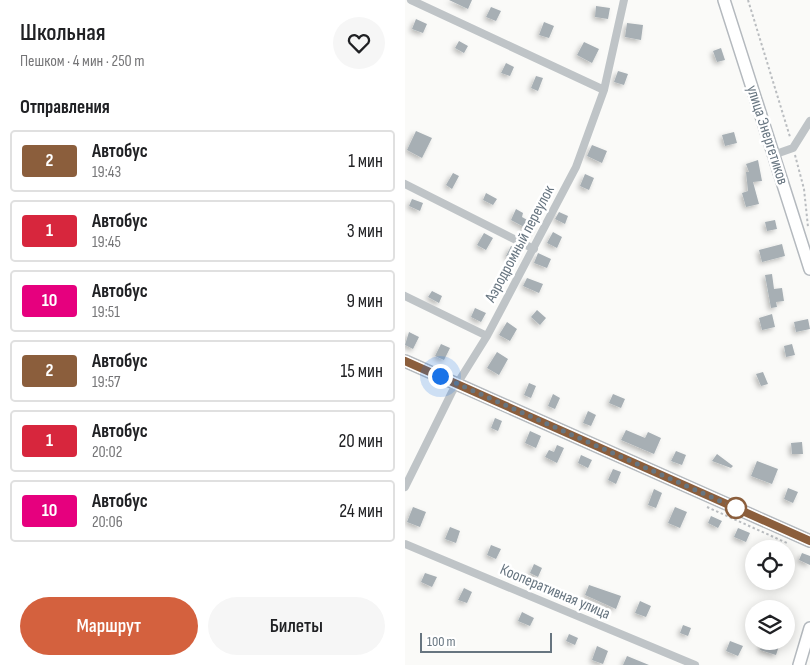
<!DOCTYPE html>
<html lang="ru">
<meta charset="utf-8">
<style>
body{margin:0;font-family:"Sofia Sans Condensed",sans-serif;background:#f6f6f6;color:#202124;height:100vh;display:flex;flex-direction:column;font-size:19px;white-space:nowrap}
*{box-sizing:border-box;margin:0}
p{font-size:16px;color:#757577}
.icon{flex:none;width:28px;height:28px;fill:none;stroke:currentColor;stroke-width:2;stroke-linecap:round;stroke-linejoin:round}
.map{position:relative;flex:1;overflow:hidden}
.details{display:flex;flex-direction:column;background:#fff;width:405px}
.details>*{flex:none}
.badge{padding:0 10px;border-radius:4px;font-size:18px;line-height:32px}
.buttons{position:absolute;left:340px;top:540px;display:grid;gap:10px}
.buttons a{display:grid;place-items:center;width:50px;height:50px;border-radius:50%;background:#fff;box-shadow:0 2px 12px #0003;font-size:25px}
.scale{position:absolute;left:15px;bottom:12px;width:132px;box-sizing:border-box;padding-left:5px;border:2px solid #677580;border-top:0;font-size:14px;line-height:18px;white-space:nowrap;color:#677580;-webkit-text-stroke:4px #fff;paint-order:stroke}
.you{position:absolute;width:25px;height:25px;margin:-12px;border:4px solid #fff;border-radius:50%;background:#1a73e8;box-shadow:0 0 0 8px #1a73e833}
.map>.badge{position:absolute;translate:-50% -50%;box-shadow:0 0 0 2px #fff}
h2{padding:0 20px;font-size:19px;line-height:45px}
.round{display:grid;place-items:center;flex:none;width:52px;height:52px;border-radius:26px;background:#f6f6f6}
.head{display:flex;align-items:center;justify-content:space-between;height:85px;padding:0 20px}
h1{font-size:24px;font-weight:600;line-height:38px}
.button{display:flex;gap:10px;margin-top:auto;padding:10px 20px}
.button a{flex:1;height:58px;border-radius:30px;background:#d4613e;color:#fff;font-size:20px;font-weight:600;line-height:58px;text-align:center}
.button a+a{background:#f6f6f6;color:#202124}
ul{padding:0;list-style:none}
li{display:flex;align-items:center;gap:15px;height:62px;margin:0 10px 8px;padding:0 10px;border:2px solid #e0e0e0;border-radius:5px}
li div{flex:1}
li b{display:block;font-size:19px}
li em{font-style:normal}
li .badge{min-width:55px;font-weight:700;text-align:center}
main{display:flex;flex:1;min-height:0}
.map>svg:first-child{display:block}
.building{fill:#a7afb4;filter:url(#shadow)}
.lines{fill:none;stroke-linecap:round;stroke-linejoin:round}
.secondary-casing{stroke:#b4b9be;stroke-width:14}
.path{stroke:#babdc0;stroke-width:2;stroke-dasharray:2.5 2.5;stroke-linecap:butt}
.street{stroke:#bfc4c7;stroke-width:8}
.secondary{stroke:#fff;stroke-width:11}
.line-casing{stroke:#fff;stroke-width:11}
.line{stroke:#8b5e3c;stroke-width:8}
.walk{stroke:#677580;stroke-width:5;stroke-dasharray:0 9}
.stop-dot{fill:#fff;stroke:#8b5e3c;stroke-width:2.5}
.labels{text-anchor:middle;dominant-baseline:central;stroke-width:5;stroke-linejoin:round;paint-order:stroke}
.street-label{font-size:16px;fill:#677580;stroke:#fff}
</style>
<main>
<section class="details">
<div class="head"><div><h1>Школьная</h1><p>Пешком · 4 мин · 250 m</p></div><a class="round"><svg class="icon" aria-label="heart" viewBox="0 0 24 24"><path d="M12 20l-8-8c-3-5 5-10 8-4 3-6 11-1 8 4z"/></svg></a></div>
<h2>Отправления</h2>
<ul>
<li><span class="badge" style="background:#8b5e3c;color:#fff">2</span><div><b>Автобус</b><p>19:43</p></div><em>1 мин</em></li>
<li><span class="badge" style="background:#d7263d;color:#fff">1</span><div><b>Автобус</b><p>19:45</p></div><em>3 мин</em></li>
<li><span class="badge" style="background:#e6007e;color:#fff">10</span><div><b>Автобус</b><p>19:51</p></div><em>9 мин</em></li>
<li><span class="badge" style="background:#8b5e3c;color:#fff">2</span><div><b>Автобус</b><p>19:57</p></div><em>15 мин</em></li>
<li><span class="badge" style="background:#d7263d;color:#fff">1</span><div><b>Автобус</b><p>20:02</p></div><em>20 мин</em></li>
<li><span class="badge" style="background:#e6007e;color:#fff">10</span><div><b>Автобус</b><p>20:06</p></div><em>24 мин</em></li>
</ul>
<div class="button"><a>Маршрут</a><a>Билеты</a></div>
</section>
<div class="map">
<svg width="405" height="665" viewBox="0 0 405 665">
<defs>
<filter id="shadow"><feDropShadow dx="-2.5" dy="2.5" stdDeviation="2.5" flood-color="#0004"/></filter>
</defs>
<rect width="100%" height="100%" fill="#fafaf8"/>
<!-- building -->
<path class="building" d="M44 0H67L63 9Z
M191 6 205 8 203 19 190 17Z
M86 7 96 11 91 21 81 17Z
M11 19 22 24 18 33 7 29Z
M139 22 149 26 144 38 134 35Z
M222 23 238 25 236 40 220 37Z
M54 41 63 46 59 53 50 48Z
M179 42 194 49 187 63 172 55Z
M316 48 320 60 312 62 308 51Z
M101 63 109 67 105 76 96 73Z
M213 71 223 74 219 85 209 82Z
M131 76 138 78 133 91 126 88Z
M11 131 27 138 17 158 2 150Z
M329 132 332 143 320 146 317 135Z
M187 145 202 151 197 163 182 156Z
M353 160 357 181 348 182 354 204 341 207 337 193 343 191 341 172H344L341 164Z
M48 173 54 176 47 189 41 185Z
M180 174 189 178 184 190 175 186Z
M81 193 92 199 88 205 78 200Z
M7 199 18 203 15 211 4 206Z
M111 209 118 213 117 217 131 225 125 235 119 231 121 228 106 220Z
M154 212 163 216 160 224 150 219Z
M370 220 372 229 362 231 360 222Z
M148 232 157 237 152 248 142 243Z
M79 233 88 238 81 250 72 245Z
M377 244 380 256 357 262 354 250Z
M106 246 116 251 111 261 101 256Z
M133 253 146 259 142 268 129 263Z
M367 274 369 289 377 288 379 301 371 302 372 307 366 308 360 275Z
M122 278 138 284 134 293 118 286Z
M27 291 37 296 34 303 23 297Z
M70 308 81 313 76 322 66 317Z
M132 310 141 318 135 325 126 317Z
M367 314 370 327 357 330 354 318Z
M403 319 405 329 391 332 389 322Z
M102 322 112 329 105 341 94 335Z
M4 332 14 337 8 349 0 345Z
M36 344 45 348 39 360 30 356Z
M387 344 390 355 381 357 379 346Z
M92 352 103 359 94 375 82 368Z
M358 372 363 384 356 386 351 374Z
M124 383 131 386 126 398 119 395Z
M148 394 155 398 150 409 143 406Z
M208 394 220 399 216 408 204 403Z
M183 411 191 415 186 426 178 423Z
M90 418 97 421 93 431 86 428Z
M221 430 240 438 243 432 256 438 249 454 216 440Z
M125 431 136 436 131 448 120 443Z
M397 442 398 454H387L386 443Z
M152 445 159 448 152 463 140 457 144 450 149 452Z
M271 451 281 455 277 465 266 461Z
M312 454 328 466 326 468 307 461Z
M176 455 187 460 183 468 173 463Z
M352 461 373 469 367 484 346 476Z
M208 469 216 472 211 484 203 480Z
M383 488 393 492 388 503 379 499Z
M249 489 257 493 251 508 243 505Z
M8 507 21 512 15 527 2 522Z
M270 507 282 512 275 528 263 523Z
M306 516 317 521 313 528 303 523Z
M45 527 55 531 51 543 40 539Z
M333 528 345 533 341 542 329 537Z
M86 545 96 549 91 559 82 555Z
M397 553 405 556V565L394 560Z
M129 564 137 568 133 577 125 573Z
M20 573 32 577 27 587 16 582Z
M184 585 216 596 211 609 180 595Z
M59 588 67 592 62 603 53 600Z
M235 601 246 606 241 617 230 613Z
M117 612 129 618 125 626 113 621Z
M278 625 286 628 283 636 275 633Z
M164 634 173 638 170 645 161 641Z
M325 641 338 646 333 656 321 651Z
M358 641 374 646 371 655 355 650Z
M192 646 203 651 198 664 187 660Z
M222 656 244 665H218Z"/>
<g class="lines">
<defs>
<path id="secondary" d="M319 0 405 269
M0 361 405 541
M394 665 405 628"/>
</defs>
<!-- secondary casing -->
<use href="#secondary" class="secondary-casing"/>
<!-- path -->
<path class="path" d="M343 0 385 137
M390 155 399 189 403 227
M302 507 382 543"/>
<!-- street -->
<path class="street" d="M6 0 199 90
M368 155 388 148 405 121
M0 184 129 249
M0 296 82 336
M0 487 47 392 82 336 171 167 199 90 219 0
M0 544 290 665"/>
<!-- secondary -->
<use href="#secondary" class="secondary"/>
</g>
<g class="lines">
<defs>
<path id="line" d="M0 361 405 541"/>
</defs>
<!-- line casing -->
<use href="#line" class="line-casing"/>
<!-- line -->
<use href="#line" class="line"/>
<!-- walk -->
<path class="walk" d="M35 376 331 508"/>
</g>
<!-- markers -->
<circle class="stop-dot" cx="331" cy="508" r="10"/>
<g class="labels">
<!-- street labels -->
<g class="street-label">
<text transform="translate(362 135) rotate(72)">улица Энергетиков</text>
<text transform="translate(115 244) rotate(-62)">Аэродромный переулок</text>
<text transform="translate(150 592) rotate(23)">Кооперативная улица</text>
</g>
</g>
</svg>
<div class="buttons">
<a><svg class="icon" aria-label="locate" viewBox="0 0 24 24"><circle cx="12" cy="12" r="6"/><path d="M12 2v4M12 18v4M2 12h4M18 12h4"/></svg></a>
<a><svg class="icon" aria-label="layers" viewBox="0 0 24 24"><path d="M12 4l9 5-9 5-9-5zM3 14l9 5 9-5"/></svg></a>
</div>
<div class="scale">100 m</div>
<div class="you" style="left:35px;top:376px"></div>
</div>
</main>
